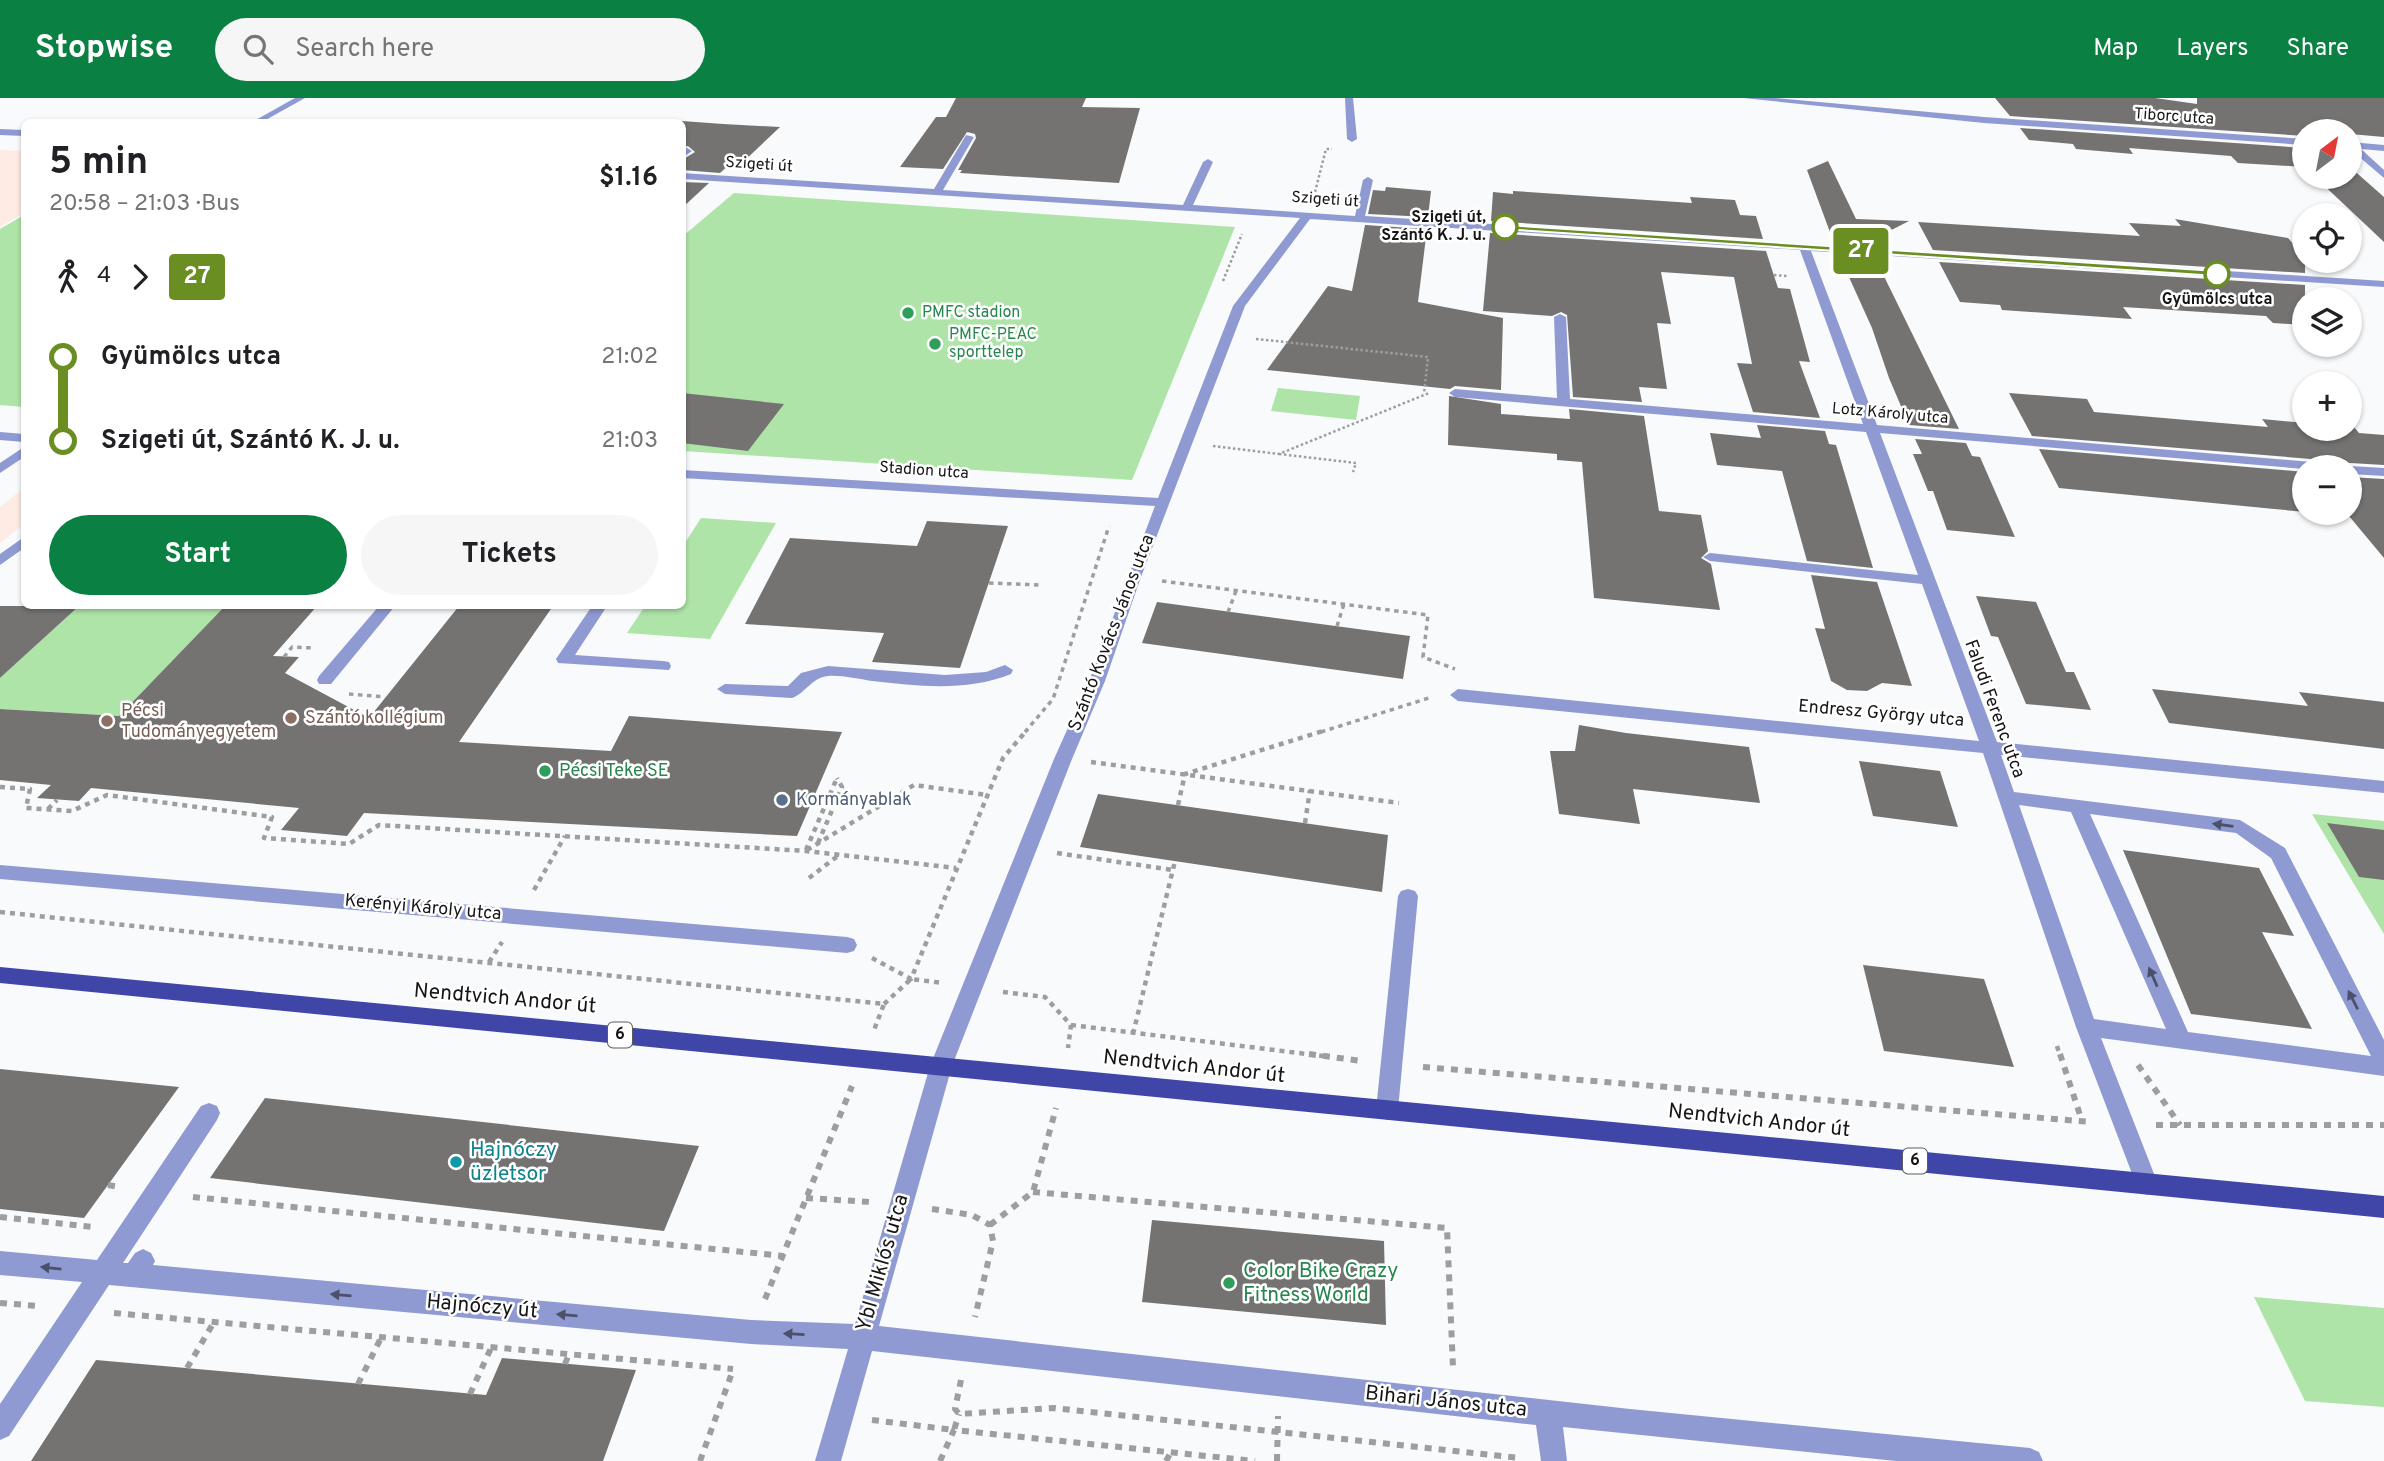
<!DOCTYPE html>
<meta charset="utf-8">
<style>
body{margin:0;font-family:Overpass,sans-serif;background:#f6f6f6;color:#202124;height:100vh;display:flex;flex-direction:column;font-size:26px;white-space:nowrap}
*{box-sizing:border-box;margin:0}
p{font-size:23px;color:#757577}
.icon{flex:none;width:38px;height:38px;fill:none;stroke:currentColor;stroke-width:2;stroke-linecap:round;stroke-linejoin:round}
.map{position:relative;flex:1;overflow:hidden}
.panel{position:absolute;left:21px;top:21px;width:665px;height:490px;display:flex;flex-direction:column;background:#fff;border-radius:10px;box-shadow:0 2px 5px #0004}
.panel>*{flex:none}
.badge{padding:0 14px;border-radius:5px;font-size:24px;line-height:46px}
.needle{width:46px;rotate:32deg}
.tools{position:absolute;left:2292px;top:21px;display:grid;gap:14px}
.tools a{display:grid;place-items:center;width:70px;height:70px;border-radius:50%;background:#fff;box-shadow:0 2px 5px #0004;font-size:35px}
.map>.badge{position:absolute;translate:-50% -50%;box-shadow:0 0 0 4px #fff}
.legs{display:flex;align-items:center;gap:10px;height:77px;padding:0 28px;font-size:23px}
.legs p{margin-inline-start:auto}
.summary{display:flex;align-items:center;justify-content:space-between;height:119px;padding:0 28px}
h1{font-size:38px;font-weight:700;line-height:52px}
.cta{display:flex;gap:14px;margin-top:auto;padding:14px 28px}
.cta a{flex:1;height:80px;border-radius:42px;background:#0b8043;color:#fff;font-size:28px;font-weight:700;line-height:80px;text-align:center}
.cta a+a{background:#f6f6f6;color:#202124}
ul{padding:0 28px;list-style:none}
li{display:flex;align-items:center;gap:24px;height:84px;font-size:26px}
li i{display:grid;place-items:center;width:10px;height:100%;margin:0 9px;background:currentColor}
li i::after{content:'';width:18px;height:18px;margin:-9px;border:5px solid;border-radius:50%;background:#fff}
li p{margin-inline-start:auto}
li:first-child i{background:linear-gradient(#0000 50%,currentColor 0)}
li:last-child i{background:linear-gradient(currentColor 50%,#0000 0)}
header{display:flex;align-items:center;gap:42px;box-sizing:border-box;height:98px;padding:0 35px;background:#0b8043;color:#fff}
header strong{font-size:33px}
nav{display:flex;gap:38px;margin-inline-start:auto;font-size:24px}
.search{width:490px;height:63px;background:#f6f6f6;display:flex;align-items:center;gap:18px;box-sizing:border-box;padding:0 24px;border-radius:38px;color:#757577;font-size:26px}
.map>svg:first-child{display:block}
.industrial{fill:#feebe3}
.green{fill:#aee4a7}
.building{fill:#757372}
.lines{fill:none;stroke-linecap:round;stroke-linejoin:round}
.path-far3{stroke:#9d9e9f;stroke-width:2.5;stroke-dasharray:2.5 2.5;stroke-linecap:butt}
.path-far2{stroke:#9d9e9f;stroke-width:3.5;stroke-dasharray:4.5 4.5;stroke-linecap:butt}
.path-far1{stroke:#9d9e9f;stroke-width:4.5;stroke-dasharray:5 5;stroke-linecap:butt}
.path{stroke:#9d9e9f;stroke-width:6;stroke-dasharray:7 7;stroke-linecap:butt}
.minor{fill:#8f9ad2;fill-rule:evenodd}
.major{fill:#4045a8;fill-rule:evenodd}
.oneway{fill:#4c516b}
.line-1{fill:#6b8e23;stroke:#fff;stroke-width:2}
.stop-1-dot{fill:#fff;stroke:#6b8e23;stroke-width:3.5}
.leisure-dot{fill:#2e9e5b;stroke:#fff;stroke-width:2.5}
.education-dot{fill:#8d6e63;stroke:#fff;stroke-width:2.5}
.service-dot{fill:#5c6f8a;stroke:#fff;stroke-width:2.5}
.culture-dot{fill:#0f9aa8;stroke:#fff;stroke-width:2.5}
.labels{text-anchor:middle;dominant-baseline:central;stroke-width:5;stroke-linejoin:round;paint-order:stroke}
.far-street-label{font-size:16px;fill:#161617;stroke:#fff}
.far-stop-label{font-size:16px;font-weight:bold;fill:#161617;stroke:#fff;text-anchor:end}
.far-leisure-label{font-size:16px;fill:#27864d;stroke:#fff;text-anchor:start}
.shield{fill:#fff;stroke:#5c5c5d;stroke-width:2}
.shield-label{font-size:16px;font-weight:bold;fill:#161617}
.street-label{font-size:18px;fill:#161617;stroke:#fff}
.education-label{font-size:18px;fill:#785e54;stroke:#fff;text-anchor:start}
.leisure-label{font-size:18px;fill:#27864d;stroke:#fff;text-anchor:start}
.service-label{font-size:18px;fill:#4e5e75;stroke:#fff;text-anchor:start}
.near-street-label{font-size:21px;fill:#161617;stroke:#fff}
.near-culture-label{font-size:21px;fill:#0d838f;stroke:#fff;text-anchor:start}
.near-leisure-label{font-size:21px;fill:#27864d;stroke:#fff;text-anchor:start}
</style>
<header>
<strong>Stopwise</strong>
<div class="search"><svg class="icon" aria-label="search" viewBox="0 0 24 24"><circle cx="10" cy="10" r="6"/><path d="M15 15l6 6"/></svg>Search here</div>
<nav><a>Map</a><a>Layers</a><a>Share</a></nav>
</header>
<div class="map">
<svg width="2384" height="1363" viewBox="0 0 2384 1363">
<rect width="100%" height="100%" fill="#f8fafb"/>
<!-- industrial -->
<path class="industrial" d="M0 52 24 53V91L21 93 24 94V115L0 129Z
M24 390V426L0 445V409Z"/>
<!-- green -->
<path class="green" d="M734 95 1235 129 1132 382 683 353V138Z
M24 117V309L0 307V131Z
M1278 290 1360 298 1356 322 1271 313Z
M701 420 776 425 710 541 627 535 645 508H682L683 448Z
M79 508H225L119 618 0 611V580Z
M2312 716 2384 723V836Z
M2254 1199 2384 1210V1309L2305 1303Z"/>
<!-- building -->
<path class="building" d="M956 0H1086L1082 9 1140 10 1119 85 960 75 962 72H958L976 40 975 36 967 34 943 71 900 69 936 19H946Z
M1995 0H2155L2197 6V0H2384V39L2350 36V33H2305V38L2010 18Z
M682 23 723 26 780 29 742 65H731L720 75 682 72V62L695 54 688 48 682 49Z
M2020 30 2305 50V69L2238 65 2231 58 2129 50 2133 56 2076 51 2073 46 2029 42Z
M1828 63 1856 121 1909 123 1868 144 1869 148 1834 145 1807 72Z
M2350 69 2384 99V144L2315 79H2350Z
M682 84 709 85 682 110Z
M1386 89 1431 93 1428 119 1368 116 1373 92 1385 93Z
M1513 93 1692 105 1690 99 1735 102 1740 117 1756 118 1763 141 1491 123 1493 94 1513 96Z
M2175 121 2288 140 2295 148H2305V175L1933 152 1918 124 2140 138 2129 125 2181 128Z
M1365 127 1427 131 1418 204 1503 220 1501 292 1455 288 1450 291 1267 272 1328 188 1352 193Z
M1490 135 1766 153 1778 190 1790 191 1810 264 1799 263 1820 320 1753 314 1737 265 1752 266 1734 179 1661 174 1671 226 1657 225 1667 291 1639 289 1642 304 1573 299 1567 217 1561 214 1552 218 1483 213Z
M1839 157 1875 160 1959 331 1909 327 1889 280 1872 230Z
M1939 164 2305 187V227L2273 225 2266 218 2123 209 2132 221 2002 212 2000 207 1960 204Z
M682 295 784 306 748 353 682 345Z
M2009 295 2087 301 2094 314 2268 329 2262 321 2305 325V331L2354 329 2359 335 2384 337V367L2350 365 2332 369 2323 362 2032 338Z
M1449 298 1501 306V316L1570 321 1569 311 1644 318 1659 413 1701 417 1708 453 1701 460 1711 466 1720 512 1594 500 1582 364 1557 362V356L1448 347Z
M1757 327 1825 333 1829 346 1836 347 1873 470 1807 463 1782 373 1717 367 1710 335 1761 340Z
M1915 341 1966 345 1972 358 1980 359 2015 439 1947 432 1933 393H1928L1913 356H1922Z
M2039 351 2305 374V414L2059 390Z
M2350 379 2384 381V460L2349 418 2317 415H2350Z
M927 423 1008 428 960 570 872 564 884 535 745 526 790 440 917 448Z
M1811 477 1877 484 1912 588 1882 585 1867 593 1847 592 1831 583 1815 530 1825 531Z
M1976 498 2036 504 2066 574H2074L2091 612 2026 606 1998 539 1991 538Z
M1157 504 1410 538 1403 581 1142 545Z
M0 508H79L0 580Z
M225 508H317L273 558 299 559 285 575 369 620 459 508H553L459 644 611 653 629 618 842 634 797 738 364 715 347 738 281 732 299 710 91 690 79 703 37 700 51 687 0 682V611L119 618Z
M2152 591 2308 608 2299 594 2384 604V651L2169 625Z
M1579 627 1626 635 1749 649 1760 705 1633 691 1640 726 1559 716 1550 653H1575Z
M1859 663 1940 673 1958 729 1873 718Z
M1098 696 1388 737 1382 794 1080 749Z
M2327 725 2384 732V782L2359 779Z
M2123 752 2259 770 2294 838 2262 834 2312 931 2191 916Z
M1863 867 1984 881 2014 969 1884 953Z
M0 971 179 989 84 1120 0 1111Z
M265 1000 699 1048 664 1133 210 1080Z
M1152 1122 1384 1143 1386 1227 1142 1204Z
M502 1260 636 1272 603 1363H31L96 1262 486 1297Z"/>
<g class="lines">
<!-- path-far3 -->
<path class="path-far3" d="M1315 94 1326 51H1332
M1774 177 1787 178
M1223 183 1242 136
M1256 241 1428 259 1424 296
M1213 348 1279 356 1429 295
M1279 356 1356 365 1353 374"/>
<!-- path-far2 -->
<path class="path-far2" d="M1162 483 1428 517 1423 559 1455 571
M989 485 1041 487
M1228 514 1236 493
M1337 528 1344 506
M284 559 292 549 314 550
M349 596 385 599
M1025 634 1053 601 1109 428
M1321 634 1432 599"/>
<!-- path-far1 -->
<path class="path-far1" d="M1091 664 1399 705
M0 689 30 691 26 710 72 713 107 697 272 719 264 740 349 746 379 727 806 753 956 770
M1178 707 1185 676 1326 632
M48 711 57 702
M1305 725 1310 692
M818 745 842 689 837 680
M806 752 837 680
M807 752 914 687 987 697
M1057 755 1173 772
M809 780 839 757
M534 792 565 738
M0 814 884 906 874 932
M872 860 911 881 1003 660 1027 632
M489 864 502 844
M1003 894 1045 899 1071 927 1068 950
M884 906 911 881 943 885
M1071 927 1323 958
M1133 936 1175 763
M2057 948 2060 958"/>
<!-- path -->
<path class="path" d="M1309 956 1362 963
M2060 956 2082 1023
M2138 967 2180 1027
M1423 969 2091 1024
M2156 1027H2384
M108 1087 119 1089
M1033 1094 1447 1130 1453 1270
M193 1099 784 1158
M806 1100 871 1104
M932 1111 972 1117 990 1127 993 1143 975 1219
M0 1119 93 1129
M990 1127 1033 1094 1056 1010
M765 1201 852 988
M0 1205 39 1208
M114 1215 733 1271
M565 1266 569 1256
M187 1270 214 1224
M961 1282 955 1311 959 1316 1054 1310 1520 1360
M358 1286 381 1240
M470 1296 491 1250
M872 1322 954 1332 959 1316
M700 1363 733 1272
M940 1363 954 1332 1255 1363
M1166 1363 1171 1354
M1277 1363 1278 1318"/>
<!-- minor -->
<path class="minor" d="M295 0H305L262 24H252Z
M1345 0H1353L1357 41 1352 44 1347 41Z
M1743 0H1775L1984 19 2305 41V47L1984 25Z
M0 31 24 32V38L0 37Z
M966 37 974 39 943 92 1183 107 1203 64 1208 61 1213 64 1193 107 1355 118 1363 82 1368 79 1373 82 1365 118 2384 183V189L1811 153 1877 327 2323 365 2330 369H2305V371L1880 335 1997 644 2384 683V695L2001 657 2014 694 2240 722 2285 750 2384 942V978L2101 940 2158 1086 2155 1094 2147 1097 2139 1094 2136 1086 2076 929 1983 655 1458 603 1450 597 1458 591 1979 643 1922 486 1710 463 1703 459 1710 455 1918 477 1866 334 1455 299 1449 295 1455 291 1557 300 1554 219 1560 216 1566 219 1570 301 1863 326 1800 152 1310 121 1245 208 1141 479 1105 583 1072 661 952 968 879 1228 1630 1311 2030 1350 2039 1354 2043 1363H1896L1563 1329 1567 1363H1541L1536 1327 872 1253 841 1363H815L848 1251 751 1246 109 1187 9 1338 0 1342V1306L82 1184 0 1177V1153L97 1162 201 1008 209 1005 217 1008 220 1015 217 1022 123 1165H128L135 1155 143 1151 151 1155 155 1163 153 1167 751 1222 855 1226 930 968 1054 661 1089 583 1155 408 682 380V372L1158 400 1233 208 1300 120 682 81V75L934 91ZM2019 707 2071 714 2166 931 2094 921ZM2090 716 2236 735 2271 760 2371 958 2188 934Z
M2350 44 2384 47V53L2361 51 2384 72V80L2350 51Z
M687 50 692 53 682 60V52Z
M0 334 24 336V344L0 342Z
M24 349V359L0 375V365Z
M2350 368 2384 370V378L2350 376V369H2345Z
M24 439V450L0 467V456Z
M379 508H395L331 586H319L317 582 319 578Z
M592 508H607L575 557 663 563 669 564 671 568 669 572 558 565 556 561Z
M1005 567 1013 572 1011 576C966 594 918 588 872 583 858 581 842 577 828 578 811 580 806 595 792 600L725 596 717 591 725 586 788 588 801 575 828 568 945 577 986 574Z
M0 767 847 839 854 841 857 847 854 853 847 855 0 781Z
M1408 791 1415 793 1418 798 1398 1012 1395 1019 1387 1022 1379 1019 1376 1012 1398 798 1401 793Z"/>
<!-- major -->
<path class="major" d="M0 869 2384 1098V1120L0 885Z"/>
</g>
<!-- one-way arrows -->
<defs><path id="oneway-solid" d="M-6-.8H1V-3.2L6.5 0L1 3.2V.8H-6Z" transform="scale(1.75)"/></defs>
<g class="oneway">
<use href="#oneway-solid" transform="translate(2223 727) rotate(-172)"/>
<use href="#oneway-solid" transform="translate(2153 879) rotate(-114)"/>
<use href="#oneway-solid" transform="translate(2353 902) rotate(-117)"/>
<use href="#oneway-solid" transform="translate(51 1170) rotate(-174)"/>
<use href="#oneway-solid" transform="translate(341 1197) rotate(-175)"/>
<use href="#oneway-solid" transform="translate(567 1217) rotate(-175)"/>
<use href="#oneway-solid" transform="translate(794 1236) rotate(-177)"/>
</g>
<!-- line-1 -->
<path class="line-1" d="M1505 127 2217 173 2222 176 2217 178 1502 131Z"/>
<!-- markers -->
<g class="stop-1-dot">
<circle cx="1505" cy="129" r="12"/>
<circle cx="2217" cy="176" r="12"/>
</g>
<g class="leisure-dot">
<circle cx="908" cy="215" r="7"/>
<circle cx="935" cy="246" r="7"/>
<circle cx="545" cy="673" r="7"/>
<circle cx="1229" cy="1185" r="7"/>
</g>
<g class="education-dot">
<circle cx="291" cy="620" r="7"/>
<circle cx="107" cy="623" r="7"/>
</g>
<circle class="service-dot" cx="782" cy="702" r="7"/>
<circle class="culture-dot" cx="456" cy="1064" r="7"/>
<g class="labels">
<!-- far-street labels -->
<g class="far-street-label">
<text transform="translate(2174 19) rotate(4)">Tiborc utca</text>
<text transform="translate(759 67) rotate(4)">Szigeti út</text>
<text transform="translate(1325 102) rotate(4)">Szigeti út</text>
<text transform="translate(1890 316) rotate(5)">Lotz Károly utca</text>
<text transform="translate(924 373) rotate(4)">Stadion utca</text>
</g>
<!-- far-stop labels -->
<g class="far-stop-label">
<text x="1486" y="120">Szigeti út,<tspan x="1486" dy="18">Szántó K. J. u.</tspan></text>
<text x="2217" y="202" text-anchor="middle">Gyümölcs utca</text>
</g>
<!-- far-leisure labels -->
<g class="far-leisure-label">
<text x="922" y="215">PMFC stadion</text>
<text x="949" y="237">PMFC-PEAC<tspan x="949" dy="18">sporttelep</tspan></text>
</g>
<!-- shield labels -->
<g class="shield">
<rect x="608" y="924.5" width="24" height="25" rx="5"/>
<rect x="1903" y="1050.5" width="24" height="25" rx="5"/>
</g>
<g class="shield-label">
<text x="620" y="937">6</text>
<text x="1915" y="1063">6</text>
</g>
<!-- street labels -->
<g class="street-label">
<text transform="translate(1112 535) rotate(-69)">Szántó Kovács János utca</text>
<text transform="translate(1994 611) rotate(70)">Faludi Ferenc utca</text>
<text transform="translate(1881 616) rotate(5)">Endresz György utca</text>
<text transform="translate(423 810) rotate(5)">Kerényi Károly utca</text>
</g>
<!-- education labels -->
<g class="education-label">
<text x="121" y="613">Pécsi<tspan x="121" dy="21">Tudományegyetem</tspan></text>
<text x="305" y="620">Szántó kollégium</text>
</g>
<!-- leisure labels -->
<g class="leisure-label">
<text x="559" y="673">Pécsi Teke SE</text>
</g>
<!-- service labels -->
<g class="service-label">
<text x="796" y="702">Kormányablak</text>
</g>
<!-- near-street labels -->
<g class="near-street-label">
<text transform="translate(505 901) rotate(5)">Nendtvich Andor út</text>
<text transform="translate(1194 969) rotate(6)">Nendtvich Andor út</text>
<text transform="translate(1759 1023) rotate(6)">Nendtvich Andor út</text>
<text transform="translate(883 1165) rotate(-74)">Ybl Miklós utca</text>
<text transform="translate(482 1209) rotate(5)">Hajnóczy út</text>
<text transform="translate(1446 1304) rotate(6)">Bihari János utca</text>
</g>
<!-- near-culture labels -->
<g class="near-culture-label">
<text x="470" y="1052">Hajnóczy<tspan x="470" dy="24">üzletsor</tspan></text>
</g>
<!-- near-leisure labels -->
<g class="near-leisure-label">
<text x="1243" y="1173">Color Bike Crazy<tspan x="1243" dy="24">Fitness World</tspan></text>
</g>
</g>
</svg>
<div class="tools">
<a><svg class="needle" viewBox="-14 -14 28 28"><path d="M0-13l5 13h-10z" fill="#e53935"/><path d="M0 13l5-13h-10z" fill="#757577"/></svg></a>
<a><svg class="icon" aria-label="locate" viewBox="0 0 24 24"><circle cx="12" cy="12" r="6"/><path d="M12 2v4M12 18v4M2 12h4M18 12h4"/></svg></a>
<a><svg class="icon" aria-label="layers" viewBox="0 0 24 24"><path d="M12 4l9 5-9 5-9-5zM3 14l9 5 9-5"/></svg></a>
<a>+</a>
<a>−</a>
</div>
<b class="badge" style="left:1861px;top:153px;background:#6b8e23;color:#fff">27</b>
<section class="panel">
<div class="summary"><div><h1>5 min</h1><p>20:58 – 21:03 · Bus</p></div><b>$1.16</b></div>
<div class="legs"><svg class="icon" aria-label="walk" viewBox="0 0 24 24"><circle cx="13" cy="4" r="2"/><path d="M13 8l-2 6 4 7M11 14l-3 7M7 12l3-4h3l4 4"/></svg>4<svg class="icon" aria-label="forward" viewBox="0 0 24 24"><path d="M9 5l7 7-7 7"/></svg><b class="badge" style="background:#6b8e23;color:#fff">27</b></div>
<ul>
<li><i style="color:#6b8e23"></i><b>Gyümölcs utca</b><p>21:02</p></li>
<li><i style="color:#6b8e23"></i><b>Szigeti út, Szántó K. J. u.</b><p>21:03</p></li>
</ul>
<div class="cta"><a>Start</a><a>Tickets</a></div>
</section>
</div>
